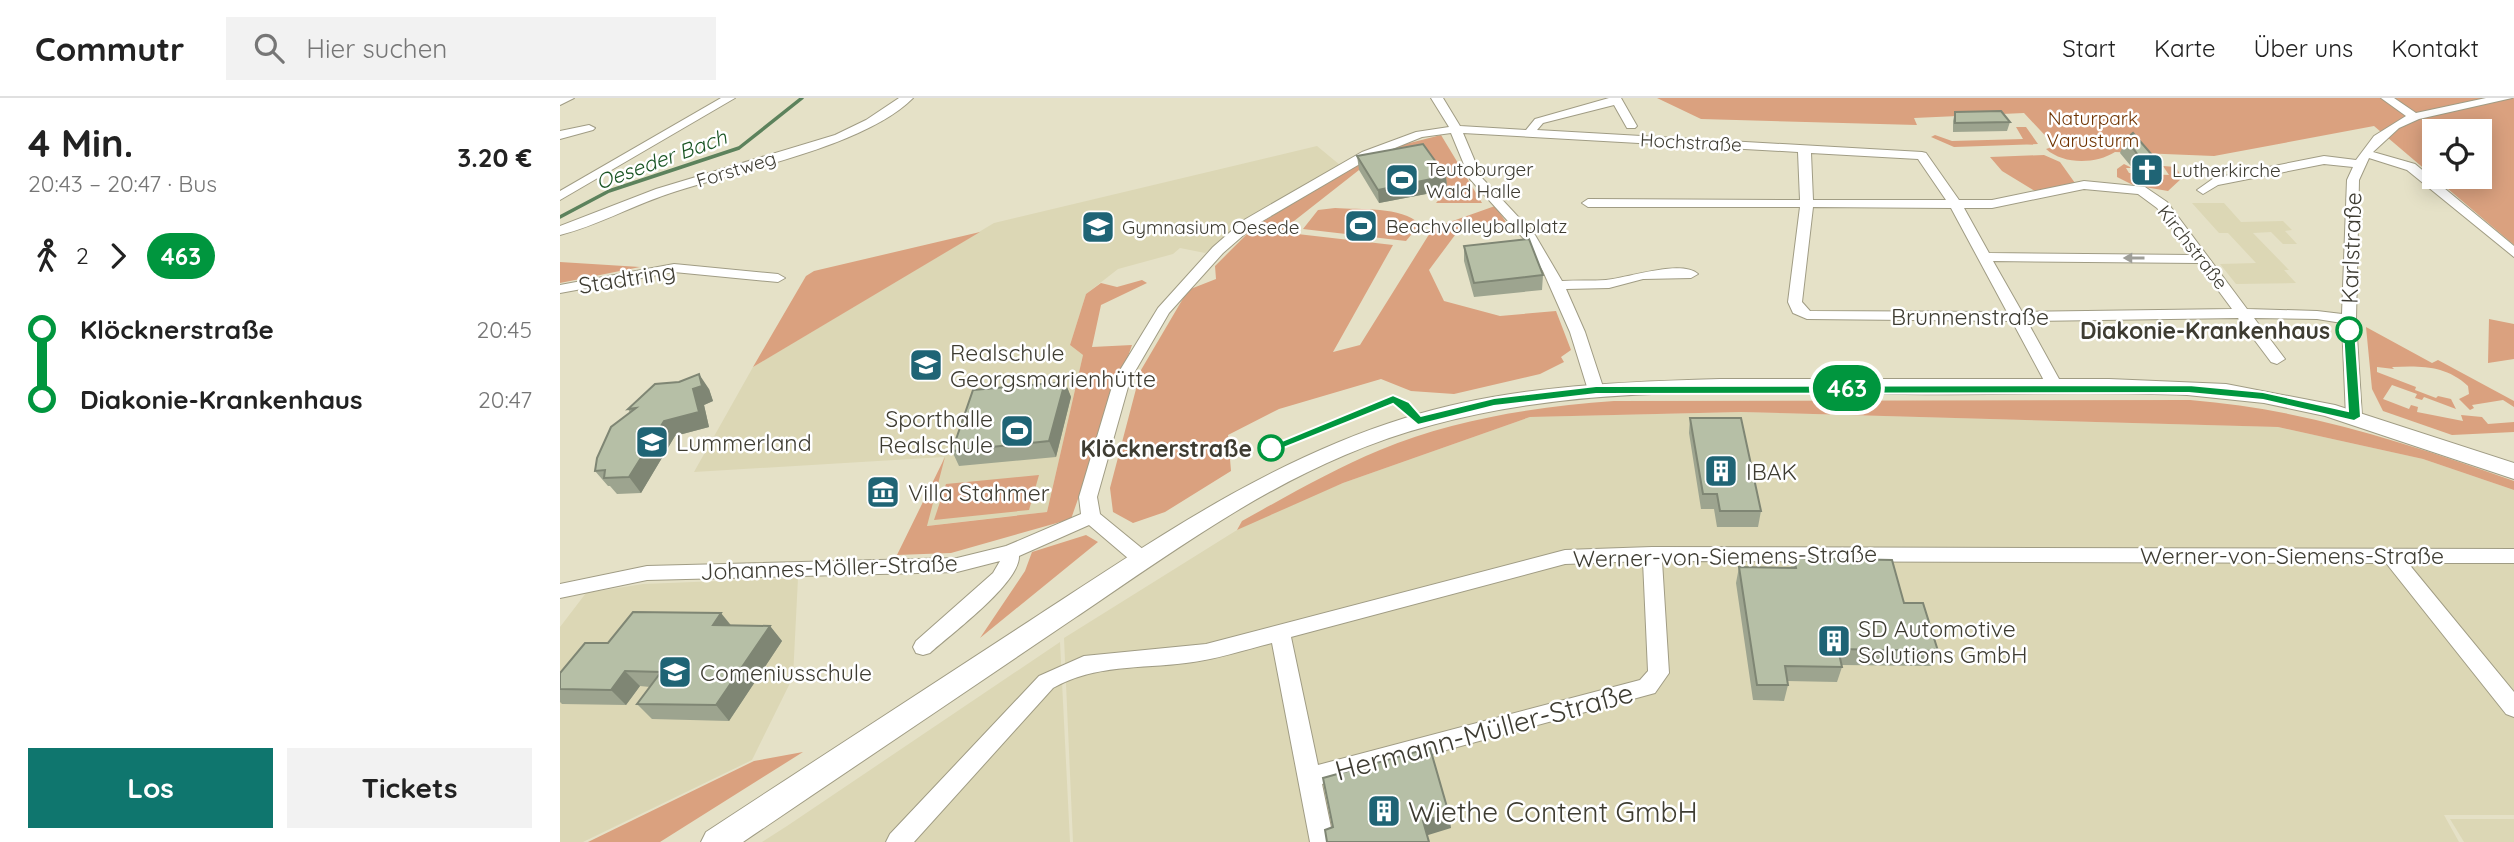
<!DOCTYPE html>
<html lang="de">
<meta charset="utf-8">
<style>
body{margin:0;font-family:Quicksand,sans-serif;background:#f2f2f2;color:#222;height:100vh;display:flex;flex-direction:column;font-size:26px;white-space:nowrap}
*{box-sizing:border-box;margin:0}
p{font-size:23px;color:#767676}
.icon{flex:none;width:38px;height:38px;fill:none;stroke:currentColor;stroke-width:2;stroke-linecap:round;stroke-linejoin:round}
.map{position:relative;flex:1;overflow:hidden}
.details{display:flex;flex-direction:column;background:#fff;width:560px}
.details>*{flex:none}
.badge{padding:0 14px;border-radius:23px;font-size:24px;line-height:46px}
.buttons{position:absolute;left:1862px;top:21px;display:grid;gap:14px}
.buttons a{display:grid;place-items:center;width:70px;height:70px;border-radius:0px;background:#fff;box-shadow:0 4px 18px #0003;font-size:35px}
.map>.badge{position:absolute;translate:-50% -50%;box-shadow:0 0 0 4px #fff}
.legs{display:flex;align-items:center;gap:10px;height:77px;padding:0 28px;font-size:23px}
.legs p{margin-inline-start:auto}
.overview{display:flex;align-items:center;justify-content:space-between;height:119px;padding:0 28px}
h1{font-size:38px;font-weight:800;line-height:52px}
.cta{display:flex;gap:14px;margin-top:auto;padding:14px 28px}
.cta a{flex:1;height:80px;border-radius:0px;background:#0f766e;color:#fff;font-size:28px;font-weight:800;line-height:80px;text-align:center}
.cta a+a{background:#f2f2f2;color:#222}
ul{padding:0 28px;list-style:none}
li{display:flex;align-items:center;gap:24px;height:70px;font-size:26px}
li i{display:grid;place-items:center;width:10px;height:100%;margin:0 9px;background:currentColor}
li i::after{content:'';width:18px;height:18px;margin:-9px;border:5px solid;border-radius:50%;background:#fff}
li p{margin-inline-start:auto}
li:first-child i{background:linear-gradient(#0000 50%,currentColor 0)}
li:last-child i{background:linear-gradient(currentColor 50%,#0000 0)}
header{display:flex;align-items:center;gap:42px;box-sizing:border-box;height:98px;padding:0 35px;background:#fff;border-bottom:2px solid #e0e0e0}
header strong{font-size:33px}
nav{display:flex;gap:38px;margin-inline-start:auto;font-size:24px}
.search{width:490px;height:63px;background:#f2f2f2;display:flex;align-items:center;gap:18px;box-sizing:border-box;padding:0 24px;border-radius:0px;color:#767676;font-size:26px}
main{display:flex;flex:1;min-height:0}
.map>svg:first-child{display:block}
.built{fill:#dcd7b5}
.green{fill:#daa17f;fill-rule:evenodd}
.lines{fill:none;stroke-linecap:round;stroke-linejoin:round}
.stream{stroke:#5c825c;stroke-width:3.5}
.minor-casing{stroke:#a09c84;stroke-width:2}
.major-casing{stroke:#a09c84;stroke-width:2}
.minor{fill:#fff;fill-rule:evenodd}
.major{fill:#fff;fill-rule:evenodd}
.wall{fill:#9da48f}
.shaded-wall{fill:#7f8674}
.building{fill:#b6bfa6;stroke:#7f8674;stroke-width:2}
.oneway{fill:#9e9e98}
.line-1{fill:#00963e;stroke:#fff;stroke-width:2}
.stop-1-dot{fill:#fff;stroke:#00963e;stroke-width:3.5}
.labels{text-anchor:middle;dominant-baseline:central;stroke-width:5;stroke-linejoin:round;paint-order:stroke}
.far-park-label{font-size:19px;fill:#6f3403;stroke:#fff}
.far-street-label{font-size:19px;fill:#3e3c32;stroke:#fff}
.far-poi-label{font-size:19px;fill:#3e3c32;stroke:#fff;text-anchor:start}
.far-water-label{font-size:21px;font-style:italic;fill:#1a5524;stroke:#fff}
.street-label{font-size:23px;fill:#3e3c32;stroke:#fff}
.stop-label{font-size:23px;font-weight:bold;fill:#3e3c32;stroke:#fff;text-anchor:end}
.poi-label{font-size:23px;fill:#3e3c32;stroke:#fff;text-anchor:start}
.near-street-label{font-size:28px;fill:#3e3c32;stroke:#fff}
.near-poi-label{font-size:28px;fill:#3e3c32;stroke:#fff;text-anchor:start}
</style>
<header>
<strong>Commutr</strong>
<div class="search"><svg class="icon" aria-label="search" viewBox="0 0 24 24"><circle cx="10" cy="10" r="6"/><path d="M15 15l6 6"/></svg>Hier suchen</div>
<nav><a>Start</a><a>Karte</a><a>Über uns</a><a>Kontakt</a></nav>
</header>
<main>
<section class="details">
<div class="overview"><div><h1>4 Min.</h1><p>20:43 – 20:47 · Bus</p></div><b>3.20 €</b></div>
<div class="legs"><svg class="icon" aria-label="walk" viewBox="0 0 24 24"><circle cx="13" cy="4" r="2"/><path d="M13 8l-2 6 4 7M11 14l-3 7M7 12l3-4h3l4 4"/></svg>2<svg class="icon" aria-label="forward" viewBox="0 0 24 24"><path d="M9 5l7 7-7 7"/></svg><b class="badge" style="background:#00963e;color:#fff">463</b></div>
<ul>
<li><i style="color:#00963e"></i><b>Klöcknerstraße</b><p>20:45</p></li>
<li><i style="color:#00963e"></i><b>Diakonie-Krankenhaus</b><p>20:47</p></li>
</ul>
<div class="cta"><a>Los</a><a>Tickets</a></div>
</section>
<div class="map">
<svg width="1954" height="744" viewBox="0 0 1954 744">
<rect width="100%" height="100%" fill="#e5e1c7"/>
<!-- built -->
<path class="built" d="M757 48 780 67 679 127 645 155 620 150 613 156 558 171 526 196 510 247 523 257 487 414 366 428 384 359 134 374 193 269 434 125Z
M1632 105H1664L1681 124 1723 123 1732 132 1725 133 1737 146H1723L1711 134 1693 135 1729 172H1724L1736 185 1676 186 1660 166 1696 165 1668 135H1659Z
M1181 314 1718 329 1863 361 1954 392V717H1884L1899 744H513L504 540 677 432 715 413 783 385 970 319Z
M238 480 233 579 192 662 23 744H0V529L26 495 83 486Z
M500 544 510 744H202L227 728Z
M1890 721H1954V744H1904Z"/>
<!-- green -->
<path class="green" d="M1097 0H1954V147L1814 28 1654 58 1555 54C1536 66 1504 67 1486 51L1495 48 1464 15 1354 20 1357 27 1141 21ZM1874 33H1920V79H1874Z
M1456 29H1466L1478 46 1394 49 1371 39 1375 37 1392 43 1463 41Z
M881 37 922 105H876L887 92 864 60 799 72 720 134 833 147 773 254 800 247 873 130 935 108 946 124 898 133 869 172 884 203 940 218 996 213 1011 252 1001 259 1004 264 980 276 894 296 851 293 821 281 719 311 668 337 671 373 605 414 573 425 553 414 550 390 581 272 628 192 656 181 655 168 694 129 801 64 838 48Z
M1484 57 1500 64 1515 85 1475 93 1442 73 1430 59Z
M1564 66 1572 70H1566L1569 75 1609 77 1603 68 1616 69 1622 80 1608 93 1573 87 1557 79V71Z
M775 110C800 112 841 108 860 126L846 143 743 131 758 112Z
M420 134 193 269 246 178 254 173Z
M0 164 80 169 0 185Z
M582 182 587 185 541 207 532 249 572 247 511 421 391 455 337 457 385 359 367 428 487 414 523 257 510 247 526 196 541 185 557 189Z
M1929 221 1954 226V261L1928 265Z
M1806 229 1872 265 1878 262 1954 303V309L1943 302 1912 307 1914 310 1910 312 1899 301 1909 296 1908 288C1885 267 1861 268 1832 269L1834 271 1817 269V274L1856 289 1855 292 1876 300 1878 298 1891 301 1896 311 1864 299 1862 302 1855 300 1857 296 1832 287 1823 301 1849 311 1851 307 1858 309 1857 314 1903 323 1901 317 1922 319 1928 326 1954 324V334L1892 337 1823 313 1812 291Z
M1630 302C1744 311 1847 345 1954 383V392L1863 361 1718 329 1181 314 970 319 783 385 677 432 682 423C727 398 772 372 820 352 894 321 974 309 1054 303Z
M479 377 469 412 374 422 386 386Z
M526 437 538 444 420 540 465 473 472 454Z
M243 654 100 744H28L194 663Z"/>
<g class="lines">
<!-- stream -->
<path class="stream" d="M0 119 49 93 179 50 242 0"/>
<defs>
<path id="minor" d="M0 0H14L0 7Z
M161 0H175L0 102V93Z
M339 0H353C303 50 174 73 105 97 70 109 36 128 0 137V128L96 91 275 37 306 22Z
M871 0H883L900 28 966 32 975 21 1049 0H1061L1077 28 1075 30H1067L1054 7 983 25 977 32 1362 54 1366 55 1399 102H1432L1524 83 1585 89 1607 104 1687 211 1757 213 1782 216 1787 82 1793 69 1764 66 1658 87 1643 96 1637 92 1654 80 1764 58 1796 62 1814 38 1846 18 1821 0H1834L1856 15 1926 0H1952L1859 21 1839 30 1813 54 1855 66 1954 148V159L1847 72 1809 60 1799 82 1796 222 1802 319 1800 323 1794 324 1786 319 1782 225 1757 221 1694 220 1725 261 1717 266 1711 264 1678 220 1467 223 1504 290 1496 295 1488 290 1452 223 1247 221 1233 215 1228 204 1240 109H1028L1022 105 1028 101 1240 102 1238 54 903 35 922 80 975 137 1002 183C1016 182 1032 183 1046 182 1068 180 1121 161 1138 176L1131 180 1083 181 1049 190 1006 191 1025 234 1044 292 1036 297 1028 292 1010 234 983 173 965 142 910 81 891 35 862 39 810 60 694 128 663 155 609 215 570 282 537 399 540 416 590 457 593 462 590 467H576L529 427 459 458C460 485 391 536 370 555L363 557 356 555 353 549 356 543 433 475 440 463 397 474 87 482 0 500V486L87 468 397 460 446 448 521 416 519 399 554 282 598 210 653 149 684 122 802 54 856 34 889 29ZM1251 55 1358 61 1386 102H1253ZM1524 91 1578 96 1597 110 1632 157 1429 155 1404 110H1432ZM1253 109 1391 110 1447 214 1250 213 1242 204ZM1433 163 1638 165 1672 211 1462 214Z
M29 27 35 30 33 32 0 41V33Z
M114 166 218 176 225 180 218 184 114 174 0 195V187Z
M1092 449 1954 451V465H1848L1954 594V619L1946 616 1826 465 1102 463 1109 575 1095 595 762 686 774 744H750L712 545C684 552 655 562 626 565 580 571 536 566 493 590L354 744H326L330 736 479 578 524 558 646 546 1005 452ZM1083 463 1088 573 1080 582 758 667 731 539 1005 466Z"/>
<path id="major" d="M1160 281H1549L1666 286 1775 307 1954 365V381L1765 318 1704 305 1627 297C1533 293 1439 297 1344 296 1158 294 960 282 785 357 688 398 602 461 516 519 405 594 294 669 183 744H141L146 734C257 661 369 589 480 516 597 440 710 362 845 320 946 288 1055 284 1160 281Z"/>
</defs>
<!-- minor casing -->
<use href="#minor" class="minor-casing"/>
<!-- major casing -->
<use href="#major" class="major-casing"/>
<!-- minor -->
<use href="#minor" class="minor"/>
<!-- major -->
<use href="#major" class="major"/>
</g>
<!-- wall -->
<path class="wall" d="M1395 14 1450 24 1447 33 1393 34V23Z
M1566 41 1599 65 1593 79 1579 78 1560 55Z
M797 58 886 78 887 92 819 105 799 72Z
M904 148 983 177 982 192 914 199 904 163Z
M119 284 149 291 153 303 144 307 149 329 115 338 81 395 57 396 50 388H48L35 373 70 315 68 311Z
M505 284 511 299 496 359 399 368 392 353Z
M1130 320 1201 413 1198 429H1157L1154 411H1141L1129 335Z
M1234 460 1344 505 1378 553 1371 568 1282 567V569L1277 584 1227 583 1228 587 1224 603 1193 602 1176 485 1179 469 1231 470Z
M171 527 210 528 222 543 169 623 92 621 77 606 90 589 80 588 66 607 2 606 0 604V575L48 545Z"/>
<!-- shaded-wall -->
<path class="shaded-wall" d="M886 78 887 92 819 105 818 92Z
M139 276 149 291 153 303 144 307 149 329 115 338 81 395 69 379 104 323 133 291Z
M505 284 511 299 496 359 489 343Z
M161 515 174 531 153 527Z
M210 528 222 543 169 623 156 607Z
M65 573 80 588 66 607 51 592Z
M889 716 891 730 865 738 863 723Z"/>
<!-- building -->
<path class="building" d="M1441 13 1450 24 1395 25V14Z
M1573 35 1599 65H1584L1566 41Z
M863 46 886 78 818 92 797 58Z
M969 141 983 177 914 185 904 148Z
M139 276 142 288 133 291 139 314 104 323 69 379 44 380 45 372 35 373 37 360 51 329 76 310 68 311 95 286 119 284Z
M505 284 489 343 392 353 413 292Z
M1130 320H1181L1201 413H1160L1157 396H1143Z
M1234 460 1332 462 1344 505H1363L1378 553 1278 551 1282 569 1225 568 1228 587H1197L1179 469 1236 470Z
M73 514 161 515 153 527 210 528 156 607 77 606 101 574 65 573 51 592 0 591V575L25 545H48Z
M870 650 889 716 863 723 869 744H767L765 732 773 729 763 680Z"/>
<!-- one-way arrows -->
<defs><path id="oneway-solid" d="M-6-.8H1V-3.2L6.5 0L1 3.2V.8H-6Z" transform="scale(1.75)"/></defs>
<use class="oneway" href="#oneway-solid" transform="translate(1574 160) rotate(-180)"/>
<!-- line-1 -->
<path class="line-1" d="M1789 229 1795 232 1801 319 1794 323 1703 302 1629 295 1036 296 934 308 858 327 833 306 716 353H707L705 350 833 297 849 304 861 318 934 300 1036 288 1629 287 1703 294 1788 313 1783 232Z"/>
<!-- icons -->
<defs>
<symbol id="church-square" viewBox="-11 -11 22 22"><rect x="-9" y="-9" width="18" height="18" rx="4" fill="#1f6475" stroke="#fff"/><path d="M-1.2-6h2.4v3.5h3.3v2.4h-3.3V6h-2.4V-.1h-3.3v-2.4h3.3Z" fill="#fff"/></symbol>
<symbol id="stadium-square" viewBox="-11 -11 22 22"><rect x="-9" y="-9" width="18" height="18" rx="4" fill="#1f6475" stroke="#fff"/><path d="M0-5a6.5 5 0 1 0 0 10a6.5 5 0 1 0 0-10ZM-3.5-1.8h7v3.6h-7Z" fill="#fff"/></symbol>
<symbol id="school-square" viewBox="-11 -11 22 22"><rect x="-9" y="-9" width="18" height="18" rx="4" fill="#1f6475" stroke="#fff"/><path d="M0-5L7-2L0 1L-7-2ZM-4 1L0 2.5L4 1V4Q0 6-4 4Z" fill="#fff"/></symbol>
<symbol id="building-square" viewBox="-11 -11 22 22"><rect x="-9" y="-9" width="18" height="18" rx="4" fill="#1f6475" stroke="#fff"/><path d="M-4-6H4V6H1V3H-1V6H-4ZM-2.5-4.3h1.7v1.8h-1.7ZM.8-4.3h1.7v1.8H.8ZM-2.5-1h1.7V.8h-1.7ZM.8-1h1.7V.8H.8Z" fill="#fff"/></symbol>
<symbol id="museum-square" viewBox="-11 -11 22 22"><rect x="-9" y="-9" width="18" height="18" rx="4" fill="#1f6475" stroke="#fff"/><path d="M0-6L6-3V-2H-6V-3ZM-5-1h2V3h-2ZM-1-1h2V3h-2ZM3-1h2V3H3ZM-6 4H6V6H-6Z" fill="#fff"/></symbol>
</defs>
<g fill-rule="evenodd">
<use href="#church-square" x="1568" y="53" width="38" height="38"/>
<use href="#stadium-square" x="823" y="63" width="38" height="38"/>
<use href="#stadium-square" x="782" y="109" width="38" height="38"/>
<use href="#school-square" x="519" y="110" width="38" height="38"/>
<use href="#school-square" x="347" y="248" width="38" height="38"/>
<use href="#stadium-square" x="438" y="314" width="38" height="38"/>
<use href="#school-square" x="73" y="325" width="38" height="38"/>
<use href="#building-square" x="1142" y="354" width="38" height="38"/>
<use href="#museum-square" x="304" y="375" width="38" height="38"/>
<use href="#building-square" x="1255" y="524" width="38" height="38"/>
<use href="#school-square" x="96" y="555" width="38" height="38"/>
<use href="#building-square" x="805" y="694" width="38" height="38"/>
</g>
<!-- markers -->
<g class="stop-1-dot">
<circle cx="1789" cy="232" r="12"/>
<circle cx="711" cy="350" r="12"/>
</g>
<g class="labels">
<!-- far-park labels -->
<g class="far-park-label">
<text x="1533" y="20">Naturpark<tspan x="1533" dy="22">Varusturm</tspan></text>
</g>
<!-- far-street labels -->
<g class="far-street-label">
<text transform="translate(1131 44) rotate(3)">Hochstraße</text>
<text transform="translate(176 71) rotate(-17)">Forstweg</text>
<text transform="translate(1633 149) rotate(52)">Kirchstraße</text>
</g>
<!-- far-poi labels -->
<g class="far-poi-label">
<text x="866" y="71">Teutoburger<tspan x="866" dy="22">Wald Halle</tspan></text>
<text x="1612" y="72">Lutherkirche</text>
<text x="826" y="128">Beachvolleyballplatz</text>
<text x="562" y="129">Gymnasium Oesede</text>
</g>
<!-- far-water labels -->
<g class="far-water-label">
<text transform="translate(101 61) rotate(-20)">Oeseder Bach</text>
</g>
<!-- street labels -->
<g class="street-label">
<text transform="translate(1791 150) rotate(-88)">Karlstraße</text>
<text transform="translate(67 180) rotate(-9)">Stadtring</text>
<text x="1410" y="218">Brunnenstraße</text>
<text x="1732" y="457">Werner-von-Siemens-Straße</text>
<text transform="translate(1165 458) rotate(-1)">Werner-von-Siemens-Straße</text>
<text transform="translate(269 469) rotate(-2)">Johannes-Möller-Straße</text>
</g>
<!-- stop labels -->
<g class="stop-label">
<text x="1770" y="232">Diakonie-Krankenhaus</text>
<text x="692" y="350">Klöcknerstraße</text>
</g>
<!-- poi labels -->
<g class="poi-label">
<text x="390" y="254">Realschule<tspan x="390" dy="26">Georgsmarienhütte</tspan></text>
<text x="433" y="320" text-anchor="end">Sporthalle<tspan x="433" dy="26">Realschule</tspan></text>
<text x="116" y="344">Lummerland</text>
<text x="1186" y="373">IBAK</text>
<text x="348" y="394">Villa Stahmer</text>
<text x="1298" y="530">SD Automotive<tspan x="1298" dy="26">Solutions GmbH</tspan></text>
<text x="140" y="574">Comeniusschule</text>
</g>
<!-- near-street labels -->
<g class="near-street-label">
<text transform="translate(924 633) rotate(-15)">Hermann-Müller-Straße</text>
</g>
<!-- near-poi labels -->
<g class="near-poi-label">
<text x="848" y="713">Wiethe Content GmbH</text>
</g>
</g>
</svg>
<div class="buttons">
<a><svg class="icon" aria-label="locate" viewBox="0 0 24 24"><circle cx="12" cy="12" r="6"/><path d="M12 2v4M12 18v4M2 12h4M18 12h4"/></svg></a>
</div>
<b class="badge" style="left:1287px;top:290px;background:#00963e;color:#fff">463</b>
</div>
</main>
